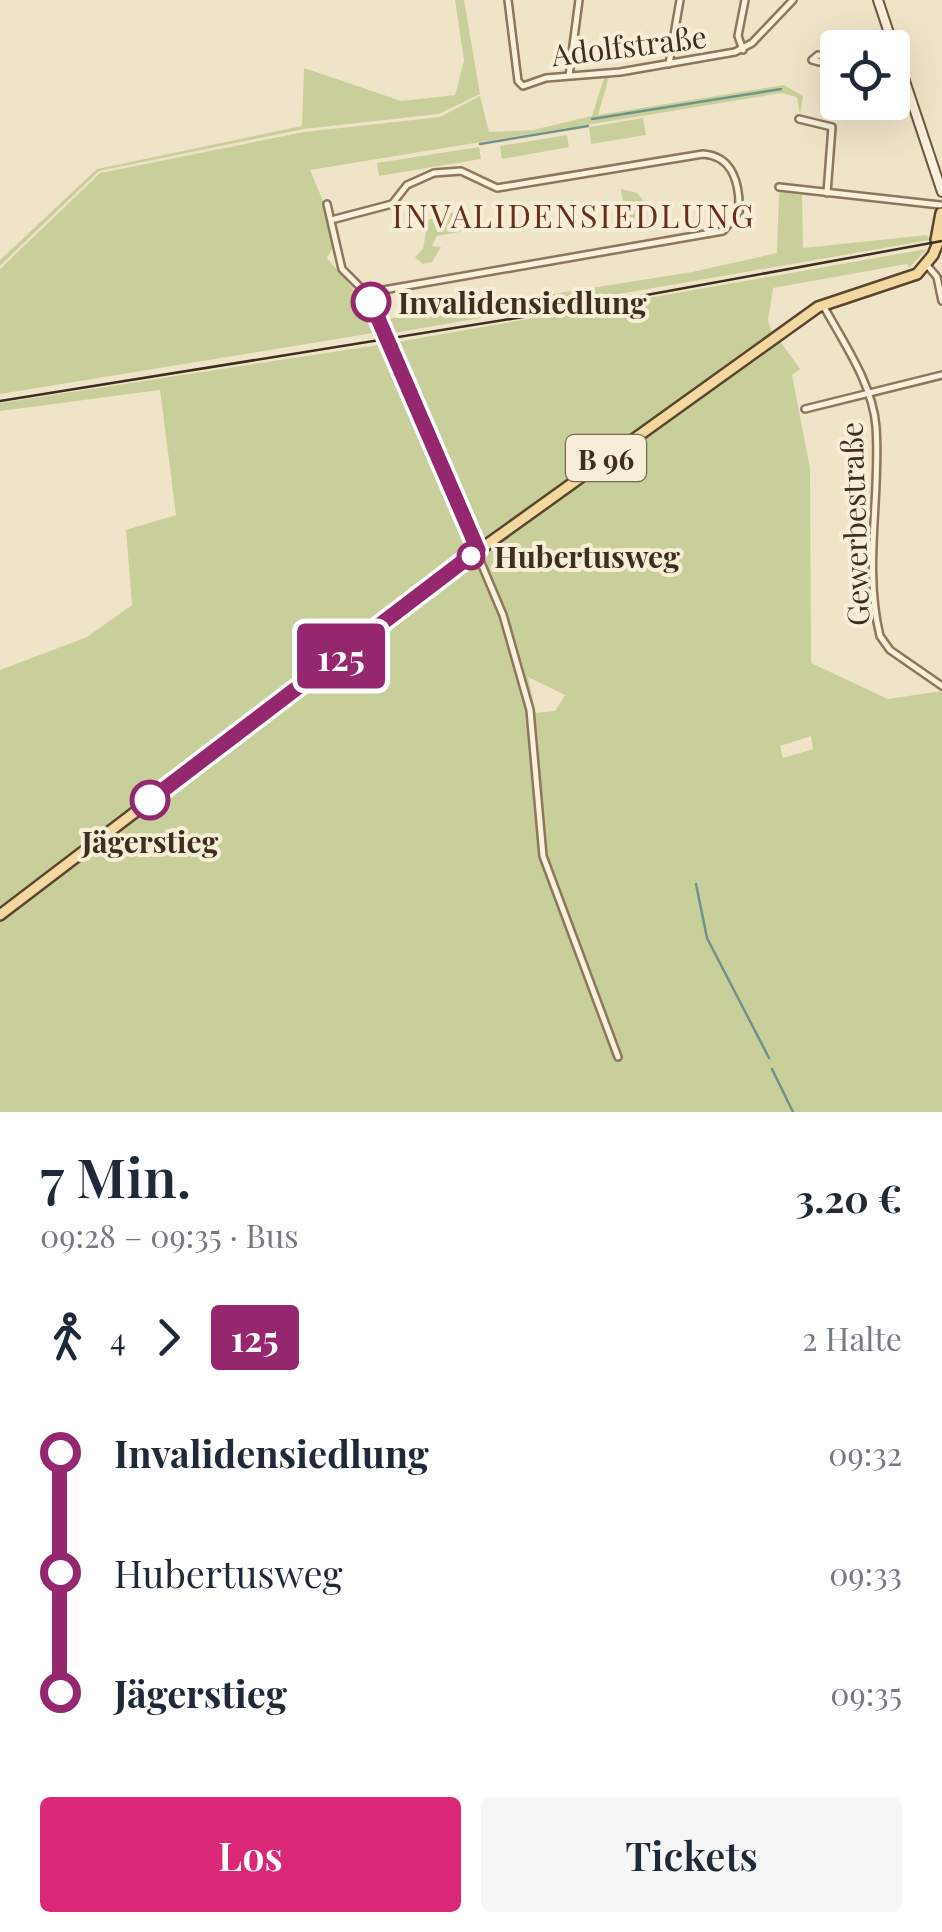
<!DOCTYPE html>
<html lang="de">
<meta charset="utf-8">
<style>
body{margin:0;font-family:"Playfair Display",serif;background:#f6f6f7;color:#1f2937;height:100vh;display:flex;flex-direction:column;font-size:38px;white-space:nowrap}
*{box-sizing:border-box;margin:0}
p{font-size:32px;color:#747a83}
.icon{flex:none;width:55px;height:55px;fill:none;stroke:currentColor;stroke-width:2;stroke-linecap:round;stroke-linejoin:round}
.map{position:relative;height:1112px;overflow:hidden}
.panel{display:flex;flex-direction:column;background:#fff;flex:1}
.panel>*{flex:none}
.badge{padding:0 20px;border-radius:8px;font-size:35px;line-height:65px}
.fabs{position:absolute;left:820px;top:30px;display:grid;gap:20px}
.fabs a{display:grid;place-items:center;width:90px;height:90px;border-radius:10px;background:#fff;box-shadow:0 10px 40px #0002;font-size:50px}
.map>.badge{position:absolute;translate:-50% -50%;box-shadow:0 0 0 5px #fff}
.legs{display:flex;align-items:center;gap:15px;height:110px;padding:0 40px;font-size:32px}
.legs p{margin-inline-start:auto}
.overview{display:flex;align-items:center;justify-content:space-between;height:170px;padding:0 40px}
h1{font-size:55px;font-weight:600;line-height:75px}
.cta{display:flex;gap:20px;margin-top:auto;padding:20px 40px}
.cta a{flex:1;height:115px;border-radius:10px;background:#db2777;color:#fff;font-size:40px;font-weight:600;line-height:115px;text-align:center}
.cta a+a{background:#f6f6f7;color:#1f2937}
ul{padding:0 40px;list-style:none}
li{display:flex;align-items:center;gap:35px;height:120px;font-size:38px}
li i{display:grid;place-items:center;width:15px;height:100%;margin:0 12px;background:currentColor}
li i::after{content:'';width:25px;height:25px;margin:-12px;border:8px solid;border-radius:50%;background:#fff}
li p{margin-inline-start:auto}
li:first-child i{background:linear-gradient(#0000 50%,currentColor 0)}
li:last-child i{background:linear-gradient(currentColor 50%,#0000 0)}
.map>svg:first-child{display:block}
.green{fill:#c9cf9b;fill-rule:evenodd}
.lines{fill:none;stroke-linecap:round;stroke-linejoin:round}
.stream{stroke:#6f938a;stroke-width:2.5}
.street-casing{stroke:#8d765c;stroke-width:10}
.secondary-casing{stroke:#6f573f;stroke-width:12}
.primary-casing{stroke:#5b4430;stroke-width:14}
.street{stroke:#faf1dc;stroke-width:5}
.secondary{stroke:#faf1dc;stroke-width:8}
.primary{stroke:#f3d9a0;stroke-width:9}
.tram{stroke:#3d2e20;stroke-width:2.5}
.line-1-casing{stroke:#fff;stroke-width:22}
.line-1{stroke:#95276e;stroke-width:15}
.stop-1-dot{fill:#fff;stroke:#95276e;stroke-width:5}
.labels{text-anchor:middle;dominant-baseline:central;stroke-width:8;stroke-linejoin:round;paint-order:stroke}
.shield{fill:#f7eed8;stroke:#756857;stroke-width:2.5}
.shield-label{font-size:28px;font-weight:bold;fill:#3d2e20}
.street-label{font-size:30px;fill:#3d2e20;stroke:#f7eed8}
.stop-label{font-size:30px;font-weight:bold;fill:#3d2e20;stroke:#f7eed8;text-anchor:start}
.neighbourhood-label{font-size:32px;letter-spacing:2.5px;fill:#6b2e1e;stroke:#f7eed8}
</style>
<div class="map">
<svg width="942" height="1112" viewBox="0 0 942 1112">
<rect width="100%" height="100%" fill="#f0e4c8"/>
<!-- green -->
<path class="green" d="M455 0H464L480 94 439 114 304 129 99 171 0 266V260L97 169 302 126 304 68 401 101 455 95 464 61Z
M609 77 598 115 784 85 803 96 800 114 797 97 782 93 310 170 328 213 334 245 327 258 366 304 380 332 0 394V269L100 173 304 132 440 117 480 96 489 132 533 130 592 116 604 78Z
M643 118 646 135 591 144 589 127Z
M567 135 569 147 502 159 500 146Z
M479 147 481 159 379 176 377 163Z
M621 189 637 193 644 201 642 217 627 225Z
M779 192 802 195 803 248 927 235 930 240 388 334 382 320 420 314 421 310 434 313 692 272 777 253Z
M448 212 465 215V231L437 236 432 246 441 247 432 262 423 264 415 257 423 249 428 220Z
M927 249 909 268 907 264 773 288 768 320 775 343 780 341 800 369 792 375 810 468 811 663 888 699 942 691V1112H0V670L87 637 132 605 126 530 176 515 160 390 0 411V403L385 344 391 355 397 353 392 343ZM528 677 565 695 555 711 536 713ZM811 736 813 749 783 758 780 746Z"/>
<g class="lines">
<!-- stream -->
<path class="stream" d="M592 119 781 89
M480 144 588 126
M696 884 707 938 769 1058
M772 1069 793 1112"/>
<defs>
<path id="street" d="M508 0 518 81 523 86 546 78 620 72 735 52 752 43 793 0
M853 48 890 36
M743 50 738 36 745 0
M826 56 818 55 812 60 819 62 838 52
M669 64 680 0
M569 76 579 0
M799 119 832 127 827 193
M779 187 940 205
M327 204 342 269 366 293 378 319 503 615 530 710 543 856 618 1057
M335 219 392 204 407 185 434 173 461 171 497 188 703 154C734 156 740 186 739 212L723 231 366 293
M926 264 937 277 942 301
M824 307C844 343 873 385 876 427 881 496 863 567 880 636L890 650 942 686
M805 409 942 375"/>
<path id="secondary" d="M878 0 942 192"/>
<path id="primary" d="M936 240 941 213
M0 915 478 551 818 307 917 274 933 255 942 233"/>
</defs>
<!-- street casing -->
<use href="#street" class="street-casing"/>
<!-- secondary casing -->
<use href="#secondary" class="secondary-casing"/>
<!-- primary casing -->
<use href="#primary" class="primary-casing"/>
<!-- street -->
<use href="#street" class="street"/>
<!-- secondary -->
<use href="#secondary" class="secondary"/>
<!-- primary -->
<use href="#primary" class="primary"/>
<!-- tram -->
<path class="tram" d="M0 401 548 313 942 241"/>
</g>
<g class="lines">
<defs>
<path id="line-1" d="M150 800 478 550 371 302"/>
</defs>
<!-- line-1 casing -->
<use href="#line-1" class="line-1-casing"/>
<!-- line-1 -->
<use href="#line-1" class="line-1"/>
</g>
<!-- markers -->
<g class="stop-1-dot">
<circle cx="371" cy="302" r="18"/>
<circle cx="471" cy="556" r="12"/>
<circle cx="150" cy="800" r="18"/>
</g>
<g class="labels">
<!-- shield labels -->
<rect class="shield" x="566" y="435" width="80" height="46" rx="8"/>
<g class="shield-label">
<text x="606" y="458">B 96</text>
</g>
<!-- street labels -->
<g class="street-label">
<text transform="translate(629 45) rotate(-7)">Adolfstraße</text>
<text transform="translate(854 524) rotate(-92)">Gewerbestraße</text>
</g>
<!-- stop labels -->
<g class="stop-label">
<text x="398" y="302">Invalidensiedlung</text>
<text x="494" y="556">Hubertusweg</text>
<text x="150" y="841" text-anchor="middle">Jägerstieg</text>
</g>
<!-- neighbourhood labels -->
<g class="neighbourhood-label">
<text x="574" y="214">INVALIDENSIEDLUNG</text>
</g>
</g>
</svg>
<div class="fabs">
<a><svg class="icon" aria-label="locate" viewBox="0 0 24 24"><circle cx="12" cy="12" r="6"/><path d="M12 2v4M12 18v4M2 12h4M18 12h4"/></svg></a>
</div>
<b class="badge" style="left:341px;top:656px;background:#95276e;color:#fff">125</b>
</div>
<section class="panel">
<div class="overview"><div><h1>7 Min.</h1><p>09:28 – 09:35 · Bus</p></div><b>3.20 €</b></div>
<div class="legs"><svg class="icon" aria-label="walk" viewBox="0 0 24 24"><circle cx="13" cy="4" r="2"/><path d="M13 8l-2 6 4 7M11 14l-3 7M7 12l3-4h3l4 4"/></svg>4<svg class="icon" aria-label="forward" viewBox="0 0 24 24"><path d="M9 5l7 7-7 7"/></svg><b class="badge" style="background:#95276e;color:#fff">125</b><p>2 Halte</p></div>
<ul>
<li><i style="color:#95276e"></i><b>Invalidensiedlung</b><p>09:32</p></li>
<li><i style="color:#95276e"></i><span>Hubertusweg</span><p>09:33</p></li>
<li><i style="color:#95276e"></i><b>Jägerstieg</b><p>09:35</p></li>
</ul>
<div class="cta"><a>Los</a><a>Tickets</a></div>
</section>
